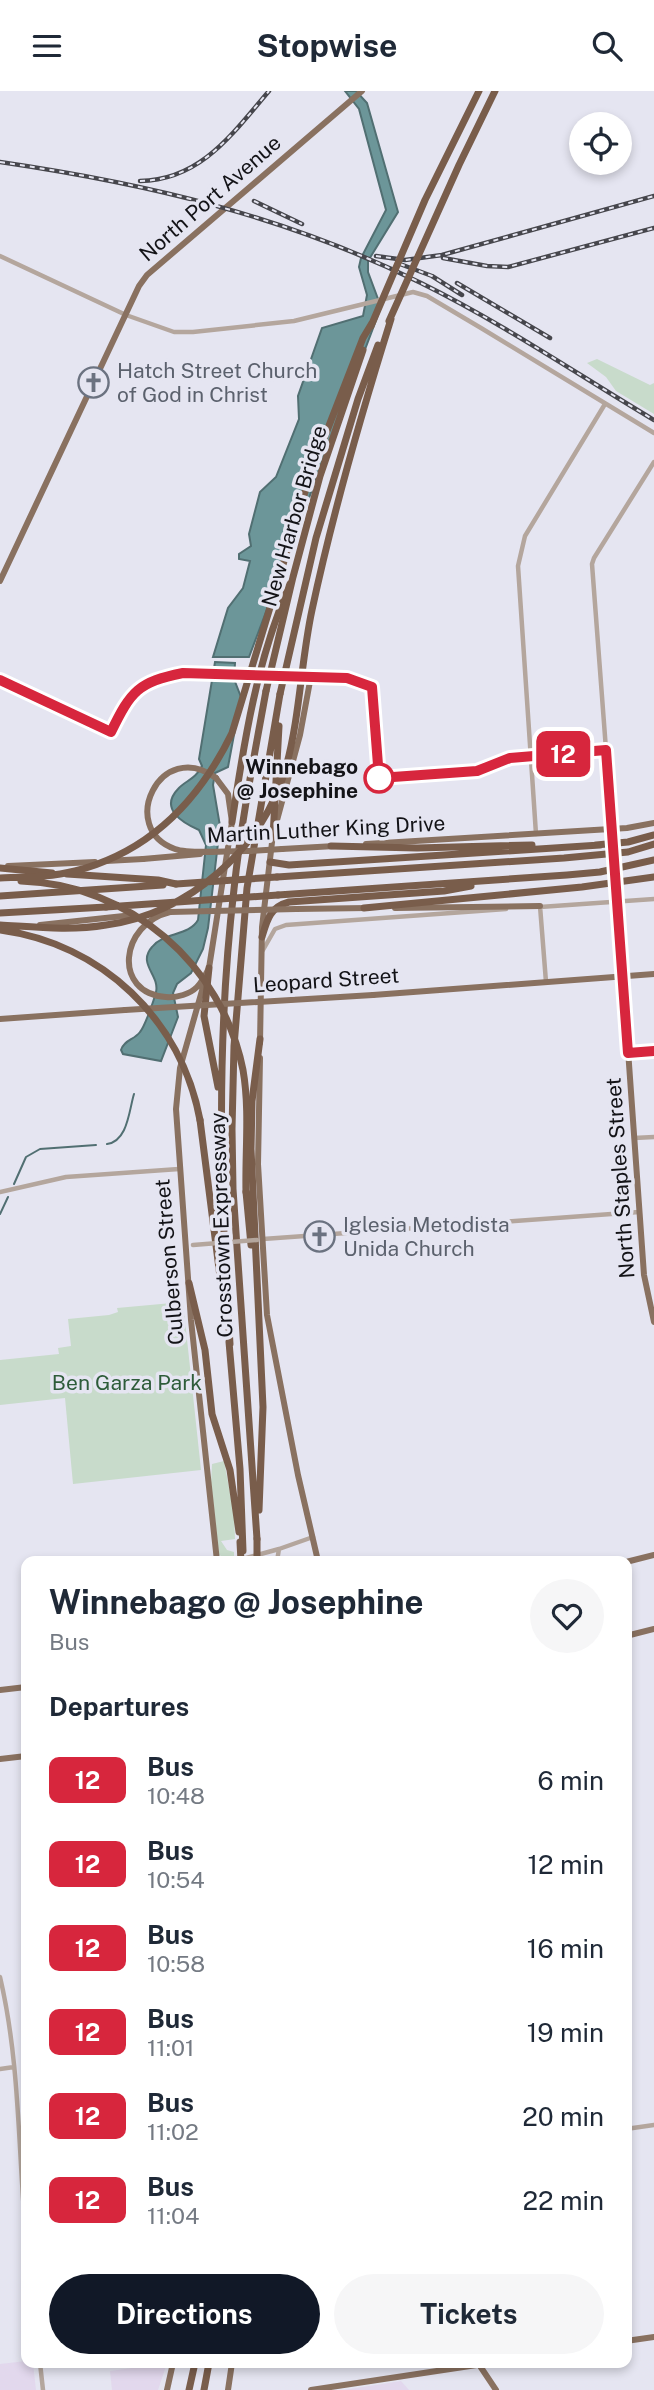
<!DOCTYPE html>
<style>
body{margin:0;font-family:"Public Sans",sans-serif;background:#f6f6f7;color:#1f2937;height:100vh;display:flex;flex-direction:column;font-size:26px;white-space:nowrap}
*{box-sizing:border-box;margin:0}
p{font-size:23px;color:#747a83}
.icon{flex:none;width:38px;height:38px;fill:none;stroke:currentColor;stroke-width:2;stroke-linecap:round;stroke-linejoin:round}
.map{position:relative;flex:1;overflow:hidden}
.panel{position:absolute;left:21px;top:1465px;width:611px;height:812px;display:flex;flex-direction:column;background:#fff;border-radius:14px;box-shadow:0 4px 10px #0003}
.panel>*{flex:none}
.badge{padding:0 14px;border-radius:10px;font-size:24px;line-height:46px}
.tools{position:absolute;left:569px;top:21px;display:grid;gap:14px}
.tools a{display:grid;place-items:center;width:63px;height:63px;border-radius:50%;background:#fff;box-shadow:0 4px 10px #0003;font-size:35px}
.map>.badge{position:absolute;translate:-50% -50%;box-shadow:0 0 0 4px #fff}
h2{padding:0 28px;font-size:26px;line-height:63px}
.round{display:grid;place-items:center;flex:none;width:74px;height:74px;border-radius:37px;background:#f6f6f7}
.headline{display:flex;align-items:center;justify-content:space-between;height:119px;padding:0 28px}
h1{font-size:33px;font-weight:700;line-height:52px}
.action{display:flex;gap:14px;margin-top:auto;padding:14px 28px}
.action a{flex:1;height:80px;border-radius:42px;background:#111827;color:#fff;font-size:28px;font-weight:700;line-height:80px;text-align:center}
.action a+a{background:#f6f6f7;color:#1f2937}
ul{padding:0;list-style:none}
li{display:flex;align-items:center;gap:21px;height:84px;padding:0 28px}
li div{flex:1}
li b{display:block;font-size:26px}
li em{font-style:normal}
li .badge{min-width:77px;font-weight:700;text-align:center}
header{display:flex;justify-content:space-between;align-items:center;height:91px;padding:0 28px;background:#fff;font-size:32px;font-weight:700}
.map>svg:first-child{display:block}
.commercial{fill:#e2d8ed}
.green{fill:#c8dbcb}
.water{fill:#6c9699;stroke:#516f72;stroke-width:2}
.lines{fill:none;stroke-linecap:round;stroke-linejoin:round}
.stream{stroke:#516f72;stroke-width:2}
.minor{stroke:#b4a69d;stroke-width:4.5}
.major{stroke:#897160;stroke-width:6}
.highway{stroke:#795d4b;stroke-width:7}
.rail-casing{stroke:#46464c;stroke-width:4.5}
.rail{stroke:#e5e5f1;stroke-width:2;stroke-dasharray:5;stroke-linecap:butt}
.minor-bridge{stroke:#b4a69d;stroke-width:4.5}
.major-bridge{stroke:#897160;stroke-width:6}
.highway-bridge{stroke:#795d4b;stroke-width:7}
.line-casing{stroke:#fff;stroke-width:16}
.line{stroke:#d7263d;stroke-width:10}
.stop-dot{fill:#fff;stroke:#d7263d;stroke-width:3.5}
.labels{text-anchor:middle;dominant-baseline:central;stroke-width:7;stroke-linejoin:round;paint-order:stroke}
.street-label{font-size:21px;fill:#131317;stroke:#e5e5f1}
.worship-label{font-size:21px;fill:#5b616d;stroke:#e5e5f1;text-anchor:start}
.stop-label{font-size:21px;font-weight:bold;fill:#131317;stroke:#e5e5f1;text-anchor:end}
.park-label{font-size:21px;fill:#2e5c3a;stroke:#e5e5f1}
</style>
<header><svg class="icon" aria-label="menu" viewBox="0 0 24 24"><path d="M4 6h16M4 12h16M4 18h16"/></svg>Stopwise<svg class="icon" aria-label="search" viewBox="0 0 24 24"><circle cx="10" cy="10" r="6"/><path d="M15 15l6 6"/></svg></header>
<div class="map">
<svg width="654" height="2299" viewBox="0 0 654 2299">
<rect width="100%" height="100%" fill="#e5e5f1"/>
<!-- commercial -->
<path class="commercial" d="M26 2270V2272H33L36 2299H0V2273Z
M147 2272H167L158 2299H112L110 2280 147 2275Z
M401 2290 409 2299H343Z"/>
<!-- green -->
<path class="green" d="M597 268 650 294 654 292V323L616 300 606 286 587 272Z
M183 1211 201 1379 73 1393 65 1307 0 1314V1269L59 1263 58 1257 71 1255 68 1228 109 1224 118 1221 117 1217Z
M224 1370 234 1423 235 1448 221 1450 227 1459 234 1461V1467L230 1469 219 1464 211 1392 212 1373Z"/>
<!-- water -->
<path class="water" d="M345 0H356L367 12 398 121 368 170V181L381 216 249 566H213L228 517 243 497 250 470 239 468V463L251 455 249 443 260 401 276 386 299 328 298 305 322 237 363 225 367 204 359 176 361 167 386 119 359 18Z
M215 571 235 572 234 588 241 606 228 676 215 682 213 694 220 735 208 837 203 858 191 882 177 893 173 902 178 926 161 970 123 963 121 959C124 949 134 949 140 941 145 935 154 909 156 901 160 884 137 873 152 856 164 841 189 845 198 829L206 754 199 739C183 732 159 718 178 698 186 689 195 689 202 675L199 668Z"/>
<g class="lines">
<!-- stream -->
<path class="stream" d="M107 1053C128 1050 129 1019 134 1003
M14 1093 26 1066 40 1058 96 1054
M0 1123 8 1106"/>
<!-- minor -->
<path class="minor" d="M0 165 126 224 174 241H193L294 230 413 201 427 205 481 237 654 342
M612 738 592 473 594 467 654 371
M536 743 518 475 525 445 605 313
M540 815 546 891
M540 816 654 808
M263 859 275 838 286 834 506 818
M634 1047 654 1046
M0 1101 66 1086 179 1078
M263 1148 639 1121
M235 1470 279 1458 313 1446
M277 1470 279 1458
M0 1886C20 1971 18 2059 26 2146
M0 1978 14 1976
M626 2038 654 2034
M40 2272 43 2299"/>
<!-- major -->
<path class="major" d="M0 490 139 195 147 184 362 0
M276 733 300 644 311 585
M366 753 627 737 654 732
M282 758 335 755
M106 770 143 768
M8 775 95 771
M617 804 644 1184 654 1231
M395 817 540 815
M296 818 367 817
M170 821C120 833 112 902 166 906 177 907 190 903 197 896 202 891 206 883 209 877L232 731 228 703 216 687
M40 834 133 824
M205 889 180 977 176 1018 191 1229 217 1470
M373 904 654 883
M0 928 125 919
M260 952 262 836 273 743
M260 967 258 1073 267 1224 298 1384 318 1470
M626 1471 654 1464
M626 1545 654 1538
M0 1599 26 1596
M0 1668 26 1665
M626 2250 654 2246
M478 2272 496 2299
M167 2299 173 2272
M228 2299 232 2272
M311 2299 490 2272"/>
<!-- highway -->
<path class="highway" d="M232 731C244 651 257 568 290 493
M273 746 279 635
M596 754 628 751 654 744
M331 755 417 757 532 754
M270 771 289 774 600 754
M0 777 52 782
M67 783 158 789 176 793
M277 786 564 767 628 761 654 753
M278 804 567 784 600 781 654 769
M0 805 163 794
M364 817 582 796 654 786
M0 822 106 816
M262 846C267 829 270 816 289 811L444 800 471 795
M209 877 204 925 218 996
M200 1029 223 1209
M246 1101 251 1154
M189 1192 205 1259 212 1323 230 1379 239 1441
M229 1251 240 1378 243 1460
M230 1253C220 1101 216 951 234 798 241 732 254 666 266 600
M259 1419 263 1316 251 1058 252 1010 260 948
M257 1448 233 1098 232 1038 234 955 247 797 280 603
M189 2299 195 2272
M204 2299 209 2272"/>
<defs>
<path id="rail" d="M0 71C149 93 285 125 421 192 502 232 577 283 654 329
M140 90C201 89 233 42 269 0
M254 110 302 133
M376 165 405 169 442 164 654 105
M443 167 487 175 508 176 654 137
M400 173 432 185 462 204
M457 192 550 247"/>
</defs>
<!-- rail casing -->
<use href="#rail" class="rail-casing"/>
<!-- rail -->
<use href="#rail" class="rail"/>
<!-- minor-bridge -->
<path class="minor-bridge" d="M193 1154 257 1149"/>
<!-- major-bridge -->
<path class="major-bridge" d="M216 687C160 646 117 738 175 758 191 764 231 759 251 760
M612 743 617 804
M249 760 282 758
M143 768 200 763
M170 821 296 818
M125 919 373 904"/>
<!-- highway-bridge -->
<path class="highway-bridge" d="M389 230 459 74 495 0
M371 235 425 109 479 0
M266 600 293 486 320 385 363 259
M280 603 316 447 358 308 378 254
M0 787C25 786 51 786 75 780 150 761 199 710 232 642L311 381 363 247 372 232
M21 790C129 793 222 873 243 979 250 1019 245 1061 246 1101
M176 793 277 786
M106 816 278 804
M0 834C35 836 71 840 106 834 189 823 264 757 286 676 300 625 301 570 312 519 333 421 361 324 391 228
M0 839C102 853 181 928 200 1029
M240 1451 241 1470
M257 1470V1448"/>
</g>
<g class="lines">
<defs>
<path id="line" d="M0 589 111 641C131 600 138 591 183 582L347 587 372 596 379 687 477 680 510 667 606 659 628 962 654 960"/>
</defs>
<!-- line casing -->
<use href="#line" class="line-casing"/>
<!-- line -->
<use href="#line" class="line"/>
</g>
<!-- icons -->
<defs>
<symbol id="church-ring" viewBox="-11 -11 22 22"><circle r="9.5" fill="#e5e5f1" stroke="#6b7280" stroke-width="1.5"/><path d="M-1.2-6h2.4v3.5h3.3v2.4h-3.3V6h-2.4V-.1h-3.3v-2.4h3.3Z" fill="#6b7280"/></symbol>
</defs>
<g fill-rule="evenodd">
<use href="#church-ring" x="76" y="274" width="35" height="35"/>
<use href="#church-ring" x="302" y="1128" width="35" height="35"/>
</g>
<!-- markers -->
<circle class="stop-dot" cx="379" cy="687" r="14"/>
<g class="labels">
<!-- street labels -->
<g class="street-label">
<text transform="translate(210 107) rotate(-41)">North Port Avenue</text>
<text transform="translate(294 425) rotate(-74)">New Harbor Bridge</text>
<text transform="translate(326 738) rotate(-3)">Martin Luther King Drive</text>
<text transform="translate(326 889) rotate(-4)">Leopard Street</text>
<text transform="translate(620 1087) rotate(-94)">North Staples Street</text>
<text transform="translate(221 1134) rotate(-92)">Crosstown Expressway</text>
<text transform="translate(169 1171) rotate(-95)">Culberson Street</text>
</g>
<!-- worship labels -->
<g class="worship-label">
<text x="117" y="279">Hatch Street Church<tspan x="117" dy="24">of God in Christ</tspan></text>
<text x="343" y="1133">Iglesia Metodista<tspan x="343" dy="24">Unida Church</tspan></text>
</g>
<!-- stop labels -->
<g class="stop-label">
<text x="358" y="675">Winnebago<tspan x="358" dy="24">@ Josephine</tspan></text>
</g>
<!-- park labels -->
<g class="park-label">
<text x="127" y="1291">Ben Garza Park</text>
</g>
</g>
</svg>
<div class="tools">
<a><svg class="icon" aria-label="locate" viewBox="0 0 24 24"><circle cx="12" cy="12" r="6"/><path d="M12 2v4M12 18v4M2 12h4M18 12h4"/></svg></a>
</div>
<b class="badge" style="left:563px;top:663px;background:#d7263d;color:#fff">12</b>
<section class="panel">
<div class="headline"><div><h1>Winnebago @ Josephine</h1><p>Bus</p></div><a class="round"><svg class="icon" aria-label="heart" viewBox="0 0 24 24"><path d="M12 20l-8-8c-3-5 5-10 8-4 3-6 11-1 8 4z"/></svg></a></div>
<h2>Departures</h2>
<ul>
<li><span class="badge" style="background:#d7263d;color:#fff">12</span><div><b>Bus</b><p>10:48</p></div><em>6 min</em></li>
<li><span class="badge" style="background:#d7263d;color:#fff">12</span><div><b>Bus</b><p>10:54</p></div><em>12 min</em></li>
<li><span class="badge" style="background:#d7263d;color:#fff">12</span><div><b>Bus</b><p>10:58</p></div><em>16 min</em></li>
<li><span class="badge" style="background:#d7263d;color:#fff">12</span><div><b>Bus</b><p>11:01</p></div><em>19 min</em></li>
<li><span class="badge" style="background:#d7263d;color:#fff">12</span><div><b>Bus</b><p>11:02</p></div><em>20 min</em></li>
<li><span class="badge" style="background:#d7263d;color:#fff">12</span><div><b>Bus</b><p>11:04</p></div><em>22 min</em></li>
</ul>
<div class="action"><a>Directions</a><a>Tickets</a></div>
</section>
</div>
